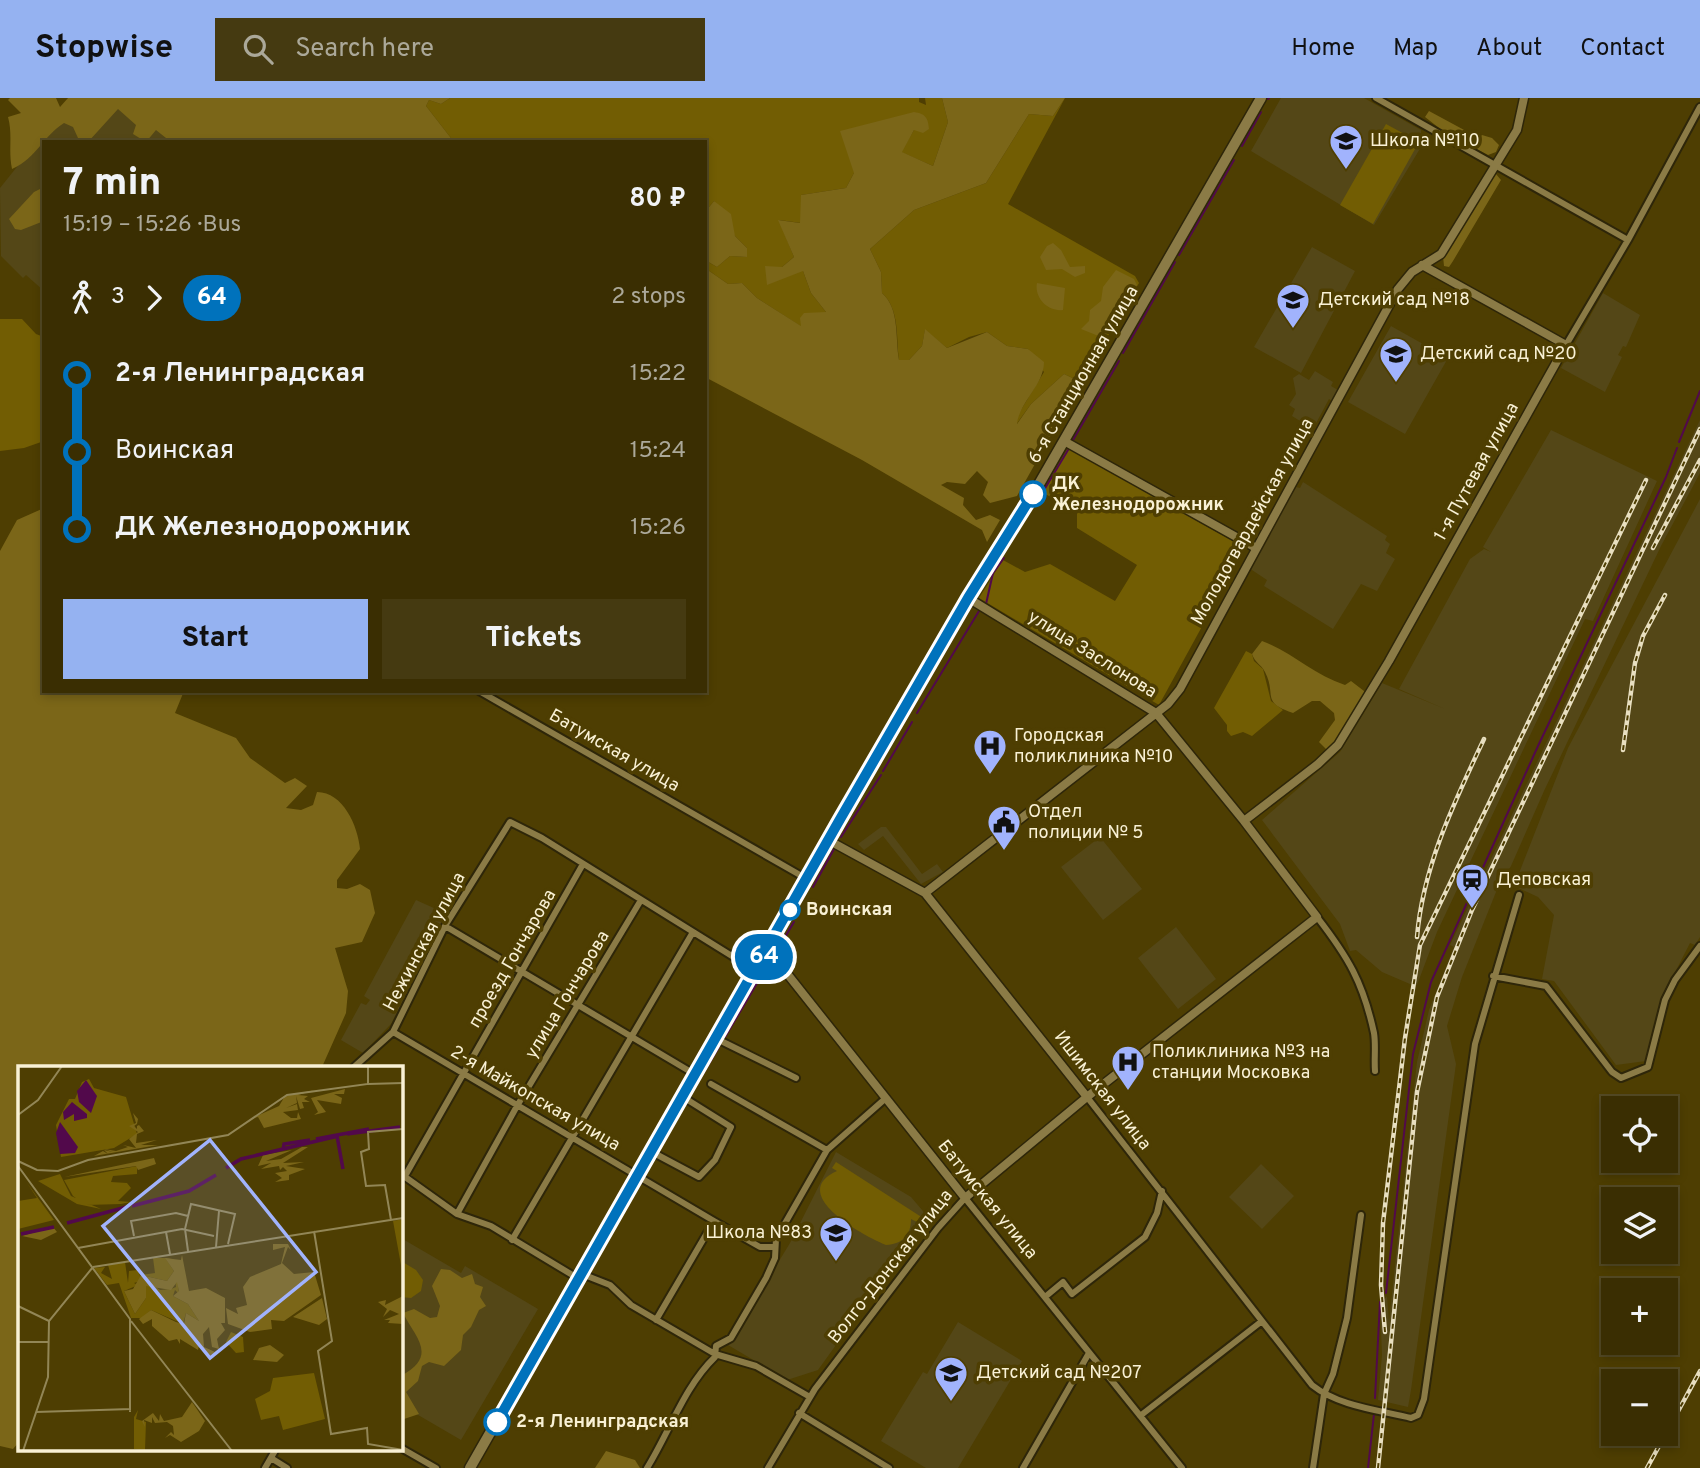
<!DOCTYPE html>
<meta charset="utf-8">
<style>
body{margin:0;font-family:Overpass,sans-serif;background:#453a11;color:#f1f3f6;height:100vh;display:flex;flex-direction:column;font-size:26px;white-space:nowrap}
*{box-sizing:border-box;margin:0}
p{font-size:23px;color:#aba899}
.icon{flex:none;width:38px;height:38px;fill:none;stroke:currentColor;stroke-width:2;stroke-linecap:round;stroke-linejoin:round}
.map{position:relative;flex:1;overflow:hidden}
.details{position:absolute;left:42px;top:42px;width:665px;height:553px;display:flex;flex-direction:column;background:#3a2e02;border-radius:0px;box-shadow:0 4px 10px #0003,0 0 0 2px #544a24}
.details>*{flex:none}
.badge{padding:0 14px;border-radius:23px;font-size:24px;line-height:46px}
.controls{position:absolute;left:1601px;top:998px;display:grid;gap:14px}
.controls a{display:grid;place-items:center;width:77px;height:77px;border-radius:0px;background:#3a2e02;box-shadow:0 4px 10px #0003,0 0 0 2px #544a24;font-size:35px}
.map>.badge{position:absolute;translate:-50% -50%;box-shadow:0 0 0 4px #fff}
.legs{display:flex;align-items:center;gap:10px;height:77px;padding:0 21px;font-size:23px}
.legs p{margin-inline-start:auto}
.head{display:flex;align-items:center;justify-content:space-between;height:119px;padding:0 21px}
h1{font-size:38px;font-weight:800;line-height:52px}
.action{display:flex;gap:14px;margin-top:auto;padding:14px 21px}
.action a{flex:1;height:80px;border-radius:0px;background:#95b2f1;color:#111;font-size:28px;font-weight:800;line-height:80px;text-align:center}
.action a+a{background:#453a11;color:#f1f3f6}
ul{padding:0 21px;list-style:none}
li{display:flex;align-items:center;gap:24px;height:77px;font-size:26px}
li i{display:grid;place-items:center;width:10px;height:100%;margin:0 9px;background:currentColor}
li i::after{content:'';width:18px;height:18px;margin:-9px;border:5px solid;border-radius:50%;background:#3a2e02}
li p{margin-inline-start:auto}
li:first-child i{background:linear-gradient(#0000 50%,currentColor 0)}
li:last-child i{background:linear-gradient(currentColor 50%,#0000 0)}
header{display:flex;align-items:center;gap:42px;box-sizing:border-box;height:98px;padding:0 35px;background:#95b2f1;color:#111}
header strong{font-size:33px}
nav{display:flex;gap:38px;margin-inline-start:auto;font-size:24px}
.search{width:490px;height:63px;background:#453a11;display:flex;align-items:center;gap:18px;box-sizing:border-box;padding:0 24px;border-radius:0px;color:#aba899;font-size:26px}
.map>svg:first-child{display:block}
.built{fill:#544717}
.green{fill:#725d03}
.forest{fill:#7b6618}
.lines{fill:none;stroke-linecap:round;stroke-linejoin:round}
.stream{stroke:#52094b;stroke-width:2}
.minor-casing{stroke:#2e2609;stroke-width:10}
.tertiary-casing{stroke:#2e2609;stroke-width:11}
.secondary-casing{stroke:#2e2609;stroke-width:13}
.minor{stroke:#8b7b46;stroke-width:6}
.tertiary{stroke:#8b7b46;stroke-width:8}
.secondary{stroke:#8b7b46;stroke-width:10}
.rail-casing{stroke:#e8dfc0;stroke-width:4.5}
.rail{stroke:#4e3e02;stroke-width:2;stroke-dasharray:5;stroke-linecap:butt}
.line-1-casing{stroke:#fff;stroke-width:16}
.line-1{stroke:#0072bc;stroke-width:10}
.stop-1-dot{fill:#fff;stroke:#0072bc;stroke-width:3.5}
.labels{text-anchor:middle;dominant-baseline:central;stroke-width:7;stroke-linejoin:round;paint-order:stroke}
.poi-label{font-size:18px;fill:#f9f1d5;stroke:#4e3e02;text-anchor:start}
.street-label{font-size:18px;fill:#f9f1d5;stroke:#4e3e02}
.stop-label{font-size:18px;font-weight:bold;fill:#f9f1d5;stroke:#4e3e02;text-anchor:start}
.inset-river{fill:none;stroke:#52094b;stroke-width:3.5}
.inset-road{fill:none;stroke:#928656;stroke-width:2}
.view{fill:#a1b3fd;fill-opacity:0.15;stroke:#a1b3fd;stroke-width:3.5}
.inset-edge{fill:none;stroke:#f9f1d5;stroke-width:3.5}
</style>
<header>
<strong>Stopwise</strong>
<div class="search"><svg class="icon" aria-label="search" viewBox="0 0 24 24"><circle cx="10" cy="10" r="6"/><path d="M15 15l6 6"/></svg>Search here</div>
<nav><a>Home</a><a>Map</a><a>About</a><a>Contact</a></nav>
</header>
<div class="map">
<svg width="1700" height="1370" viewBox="0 0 1700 1370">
<rect width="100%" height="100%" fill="#4e3e02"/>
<!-- built -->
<path class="built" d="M72 0H134L189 44H44V193L26 177 23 180 1 158 0 90Z
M1281 0H1364L1421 32V49L1374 127 1251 53Z
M1312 149 1355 173 1301 275 1254 249Z
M1603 195 1640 217 1626 249 1623 248 1618 257 1622 259 1605 294 1561 270Z
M1391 228 1448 260 1405 336 1348 304Z
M1315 273 1333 284 1331 288 1338 292 1332 303 1329 301 1313 331 1292 318 1295 311 1289 307 1296 296 1293 280 1299 276 1309 282Z
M1700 322V375L1661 448 1544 693 1511 768 1498 789 1462 879 1447 928 1456 966 1411 1292 1408 1309 1378 1302 1382 1257 1380 1207 1387 1198 1389 1224 1417 964 1429 912 1454 849 1450 847Z
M1551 332 1657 383 1593 523 1585 521 1437 834 1417 887 1410 886 1382 874 1356 852 1350 853 1340 826 1262 722 1340 654 1382 585 1445 611 1399 591 1470 461 1484 451 1491 454 1483 449Z
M1303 384 1387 438 1385 442 1390 446 1386 455 1395 461 1377 493 1361 486 1333 531 1264 488 1267 482 1249 470 1296 389 1300 390Z
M1700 401V839L1695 847 1690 845 1664 896 1646 963 1616 967 1554 883 1542 881 1554 817 1538 799 1514 788 1568 650Z
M881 729H886L922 776 937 766 943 774 921 786 883 738 864 752 858 746Z
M1100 739 1142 791 1103 822 1061 769Z
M416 802 447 816 391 926 363 955 341 942 361 905 366 907 370 902 364 898Z
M1176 829 1216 881 1178 911 1138 860Z
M836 1054 911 1099 928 1119 818 1272 787 1282 728 1247 790 1145Z
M1261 1066 1294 1098 1262 1131 1229 1099Z
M401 1140 461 1175 465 1168 538 1211 461 1342 401 1307Z
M958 1224 1022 1263 958 1370H926L881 1343 923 1274 927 1276Z"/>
<!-- green -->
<path class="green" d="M450 0H919V4L926 7 925 0H942L948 24 933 68 901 54 914 32 928 21 854 75 846 90 801 97V125L779 122 794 159 782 169H765L803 173 811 195 826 214 802 229 757 200 742 185 728 186 705 170V162L717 169 730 158 747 159V150L735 138 714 103 705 114V44H454L426 8 429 2 441 6Z
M1065 0 1008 106 1135 178 1139 185 1081 284 1064 276 1031 306 1015 328 1019 315 1044 274 1028 251 1007 248 987 234 969 239 947 250 925 232 922 248 909 262H899C896 240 900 211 882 195L881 174 870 151 914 112 986 85 1029 16 1053 18Z
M1386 26 1419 44 1373 126 1340 107Z
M0 221H22L36 236 44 239V343L24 350 0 353Z
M1068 350 1245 450 1159 607 979 500 1003 462 1025 474 1050 466 1115 503 1137 467 1077 430V414L1074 407H1064L1042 394Z
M1246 553 1252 556 1254 563 1263 571 1271 603 1283 612 1252 638 1243 634 1231 638 1227 633V627L1214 610Z
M836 1064 923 1120 919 1125 911 1121C911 1137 903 1146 886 1147 864 1138 786 1096 837 1073L832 1070Z
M401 1163 416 1172 423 1182 421 1193 411 1200 401 1199Z"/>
<!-- forest -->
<path class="forest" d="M10 0H56L60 9 68 0H450L441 6 429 2 426 8 454 44H171L156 32 146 44 133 36 136 27 118 11 88 44 78 40 73 29 64 25C42 39 38 59 12 71 8 52 13 37 8 19L21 15 8 2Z
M942 0H1065L1053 18 1029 16 986 85 914 112 870 151 881 174 882 195C900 211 895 239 899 262H909L922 248 925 231 947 250 987 234 1007 248 1028 251 1044 264C1044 287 1020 303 1017 326L1031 306 1064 276 1081 284 1017 398 990 405 983 397 988 384 977 373 965 386 947 384 941 387 964 400 963 407 976 422 990 417 1000 422 987 444 982 432 862 362 705 279V170L728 186 742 185 757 200 801 228 800 220 804 215 826 214 811 195 803 173 767 187 765 168 782 169 794 159 778 122 800 125 801 97 846 90 854 75 840 33 914 14C926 16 928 20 929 31L923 35 914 32 902 54 933 68 948 24Z
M1429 13 1479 40 1482 37 1492 40 1499 47 1496 54 1488 57 1443 33 1425 19Z
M1496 76 1501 82 1453 163 1449 169 1444 168 1443 158 1490 79Z
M44 89V123L21 132 15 131 9 121 34 94Z
M714 103 731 116 735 138 747 150V159L730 158 717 169 705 162V114Z
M1053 145 1061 152 1070 169 1085 168V175L1075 179 1062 171 1046 172 1040 159 1047 148Z
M1116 172 1134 181 1137 187 1110 234 1101 239 1081 231 1089 223 1090 212 1101 203 1103 189Z
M1037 185 1065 190 1063 212C1048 214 1034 200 1037 185Z
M44 410V593H184L175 615 236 640 250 660 285 685 295 680 307 688 286 710 301 712 313 707 317 694C343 694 358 728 360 751L337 782V790L347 791 360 786 370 792 375 815 362 844 335 850 348 893 346 915 322 969H19V1344L13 1351 0 1348V453L17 422Z
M1262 543C1292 554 1314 577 1345 587L1351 583 1364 593 1365 599 1336 645 1327 652 1319 644 1335 622 1334 615 1320 603H1312L1293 615C1260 604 1277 597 1265 574 1261 566 1255 565 1252 556Z
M441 1171 450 1172 462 1180 472 1176 475 1186 483 1189 480 1199 486 1208 479 1212 471 1229 463 1237 461 1252 444 1268 429 1264 422 1268 418 1283 406 1294 419 1316 401 1322V1278C439 1258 415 1239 403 1215L414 1211 430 1220 437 1219 440 1208 432 1188Z
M606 1353 635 1362 640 1370H595Z"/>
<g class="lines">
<!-- stream -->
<path class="stream" d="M1268 1 1269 0
M1242 48 1261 14
M1179 157 1234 62
M1123 255 1175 164
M1073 342 1119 263
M1679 344 1700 293
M1044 392 1068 352
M986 506 993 475 1004 460
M917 615 979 513
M883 673 912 624
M841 739 881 677
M813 789 834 751
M796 819 798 816
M776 854 794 824
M725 939 769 865
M692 994 719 949
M1386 1195 1413 956 1431 884 1538 648 1666 379 1677 350
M1375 1300 1380 1204
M1368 1370 1374 1316"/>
<defs>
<path id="minor" d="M1376 0 1628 142
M1566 247 1628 142 1700 9
M479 593 807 781
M1317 819C1348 859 1363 884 1374 935 1376 947 1374 961 1375 973
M445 828 696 977
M1493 878 1546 888 1612 974 1621 980 1648 969 1665 902 1675 882 1700 848
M393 934 714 1123 760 1149H774
M717 941 796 980
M354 969 393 934 445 828 510 724 542 740 756 873
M711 986 827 1052
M1087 999 1312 1287C1338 1308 1378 1312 1411 1320L1418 1317 1424 1301 1475 946 1519 797
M652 1054 699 1079 715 1062 731 1029 683 999
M401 1076 457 1116 491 1128 579 1181
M405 1078 583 766
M457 1116 517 1008 641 802
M512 1142 693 834
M582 1176 610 1187 631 1207 715 1256 756 1268 810 1299
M1045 1199 1063 1184 1072 1196 1145 1139 1157 1115 1162 1093
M656 1222 714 1123
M799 1315 889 1370
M1140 1318 1262 1223
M401 1350 436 1370
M271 1360 287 1370
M265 1370 276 1351
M647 1370C670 1333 684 1289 715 1259L716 1248 731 1240 766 1180 775 1160 776 1141 827 1052 886 1000
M768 1370 815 1291 938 1130 965 1100 1182 1370
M1023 1370 1089 1255
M1313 1370 1324 1296 1333 1276 1347 1220 1361 1117"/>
<path id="tertiary" d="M1064 343 1256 450
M1244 723 1318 666 1338 647 1389 563 1566 247 1422 167
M828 742 925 795 1087 999
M925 795 1168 606 1180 591 1398 191 1412 174 1441 156 1517 32 1524 0
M766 856 785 873 965 1100 1087 999 1317 819 1244 723 1156 615 968 500"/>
<path id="secondary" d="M470 1370 828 742 968 500 1023 414 1261 0"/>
</defs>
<!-- minor casing -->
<use href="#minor" class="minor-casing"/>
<!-- tertiary casing -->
<use href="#tertiary" class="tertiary-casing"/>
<!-- secondary casing -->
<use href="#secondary" class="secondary-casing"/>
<!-- minor -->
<use href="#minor" class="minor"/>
<!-- tertiary -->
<use href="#tertiary" class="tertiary"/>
<!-- secondary -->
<use href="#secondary" class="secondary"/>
<defs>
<path id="rail" d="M1653 450 1700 362
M1623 652 1635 565 1643 538 1665 497
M1417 839C1423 768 1454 705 1484 641
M1385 1234 1381 1187 1383 1125 1405 940 1420 847 1646 382
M1378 1370 1417 994 1437 899 1472 812 1700 331
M1647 1370 1700 1273"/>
</defs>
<!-- rail casing -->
<use href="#rail" class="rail-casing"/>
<!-- rail -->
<use href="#rail" class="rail"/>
</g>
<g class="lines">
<defs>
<path id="line-1" d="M497 1324 839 723 968 500 1033 396"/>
</defs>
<!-- line-1 casing -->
<use href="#line-1" class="line-1-casing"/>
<!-- line-1 -->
<use href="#line-1" class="line-1"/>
</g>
<!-- icons -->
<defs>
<symbol id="school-pin" viewBox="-11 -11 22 30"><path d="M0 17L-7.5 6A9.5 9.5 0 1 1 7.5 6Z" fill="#a1b3fd" stroke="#4e3e02"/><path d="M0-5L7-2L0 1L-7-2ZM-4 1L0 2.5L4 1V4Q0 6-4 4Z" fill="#111"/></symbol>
<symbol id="hospital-pin" viewBox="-11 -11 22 30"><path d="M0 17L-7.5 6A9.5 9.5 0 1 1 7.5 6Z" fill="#a1b3fd" stroke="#4e3e02"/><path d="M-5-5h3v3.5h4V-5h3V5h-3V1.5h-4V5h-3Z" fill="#111"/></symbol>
<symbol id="civic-pin" viewBox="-11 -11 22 30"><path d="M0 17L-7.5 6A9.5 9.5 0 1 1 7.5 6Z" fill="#a1b3fd" stroke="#4e3e02"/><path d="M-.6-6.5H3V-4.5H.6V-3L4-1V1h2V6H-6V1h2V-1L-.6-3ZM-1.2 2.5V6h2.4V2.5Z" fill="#111"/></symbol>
<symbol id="station-pin" viewBox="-11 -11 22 30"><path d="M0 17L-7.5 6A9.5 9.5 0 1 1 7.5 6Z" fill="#a1b3fd" stroke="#4e3e02"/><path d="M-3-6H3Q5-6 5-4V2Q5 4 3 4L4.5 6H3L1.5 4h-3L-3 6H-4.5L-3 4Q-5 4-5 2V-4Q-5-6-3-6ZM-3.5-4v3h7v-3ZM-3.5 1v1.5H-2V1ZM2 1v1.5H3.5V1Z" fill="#111"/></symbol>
</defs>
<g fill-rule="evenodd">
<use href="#school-pin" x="1327" y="24" width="38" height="52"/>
<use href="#school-pin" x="1274" y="183" width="38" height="52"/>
<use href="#school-pin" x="1377" y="237" width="38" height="52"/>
<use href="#hospital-pin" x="971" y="629" width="38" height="52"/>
<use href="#civic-pin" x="985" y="705" width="38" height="52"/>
<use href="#station-pin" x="1453" y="763" width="38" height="52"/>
<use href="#hospital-pin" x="1109" y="945" width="38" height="52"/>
<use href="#school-pin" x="817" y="1116" width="38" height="52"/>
<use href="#school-pin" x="932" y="1256" width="38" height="52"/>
</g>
<!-- markers -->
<g class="stop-1-dot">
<circle cx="1033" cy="396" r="12"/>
<circle cx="790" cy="812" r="9"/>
<circle cx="497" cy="1324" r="12"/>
</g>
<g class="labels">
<!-- poi labels -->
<g class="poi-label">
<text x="1370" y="43">Школа №110</text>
<text x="1318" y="202">Детский сад №18</text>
<text x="1420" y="256">Детский сад №20</text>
<text x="1014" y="638">Городская<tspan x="1014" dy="21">поликлиника №10</tspan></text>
<text x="1028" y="714">Отдел<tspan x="1028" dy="21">полиции № 5</tspan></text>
<text x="1496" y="782">Деповская</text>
<text x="1152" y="954">Поликлиника №3 на<tspan x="1152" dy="21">станции Московка</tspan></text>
<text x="812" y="1135" text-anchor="end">Школа №83</text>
<text x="976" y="1275">Детский сад №207</text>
</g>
<!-- street labels -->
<g class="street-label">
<text transform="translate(1084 277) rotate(-60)">6-я Станционная улица</text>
<text transform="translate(1477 374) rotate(-61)">1-я Путевая улица</text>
<text transform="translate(1253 424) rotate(-61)">Молодогвардейская улица</text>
<text transform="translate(1092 557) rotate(32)">улица Заслонова</text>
<text transform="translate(614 653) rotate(30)">Батумская улица</text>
<text transform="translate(425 844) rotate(-62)">Нежинская улица</text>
<text transform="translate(513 861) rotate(-60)">проезд Гончарова</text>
<text transform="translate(568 897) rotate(-59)">улица Гончарова</text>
<text transform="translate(1102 993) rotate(52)">Ишимская улица</text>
<text transform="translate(535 1001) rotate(30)">2-я Майкопская улица</text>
<text transform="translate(987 1102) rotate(51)">Батумская улица</text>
<text transform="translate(891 1169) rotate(-52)">Волго-Донская улица</text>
</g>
<!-- stop labels -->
<g class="stop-label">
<text x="1052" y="386">ДК<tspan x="1052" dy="21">Железнодорожник</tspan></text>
<text x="806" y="812">Воинская</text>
<text x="516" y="1324">2-я Ленинградская</text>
</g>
</g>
<!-- overview -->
<g transform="translate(18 968)">
<rect width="385" height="385" fill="#4e3e02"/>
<path d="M71 13 76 22 108 31 119 68 96 82 43 91 38 59 51 33H57L64 16ZM119 100V108L95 110 93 116 109 117 113 122 100 135 113 136 103 138 68 139 55 130 46 114ZM42 108 53 130 83 143 59 138 20 115ZM9 117 36 154 0 163V135L19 132ZM385 153V210L375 155ZM135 192H154L148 193 156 205 149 215 123 209 137 207ZM107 196 110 217 111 205 120 204 122 210 123 215 116 217 120 219 106 225 117 248 128 232V220L139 215 135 219 142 224 153 223 158 221 157 214 160 215 161 228 157 224 155 230 170 238 181 255 168 247 165 258 133 244 124 252H113L101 217 89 219 76 202 87 201 83 207 94 213 90 199ZM213 266 225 271 226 286 218 287 208 276ZM296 307 307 353 265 364 261 350 243 354 237 333 252 325 255 312ZM120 344 118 353 128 356 127 384 116 383V351Z" fill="#725d03"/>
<path d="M327 23 326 28H316L324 32 323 38 299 34 308 46 296 49 300 46 293 32ZM297 24 280 29 290 30 286 33 292 36H284L286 42 282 43 278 30 279 37 268 42 279 38 280 44 265 46 273 52H279L280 46 283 53 246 62 240 51 232 53 261 40 267 30ZM115 47 120 53 119 58 116 60 119 63V60L121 59 126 65 119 68 118 77 139 74 123 79H140L76 90 85 85 90 88 86 84 95 86 86 83 98 85 110 81 105 79 118 82 111 73 120 66 111 60 118 57ZM284 81H290L265 97 286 96 268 100 287 103 271 109V114L257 116 264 112 257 107 269 105 265 101 262 104 261 100 243 103 253 97 240 100 245 89 274 84 248 95 263 93ZM136 92 138 98 120 104 118 100 46 111ZM35 161 39 166 23 174 4 170ZM255 178H270L273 184 270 181 264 197 276 208 296 206 303 229 266 255 253 254 254 263 232 266 210 258 208 242 220 248 218 242 229 239 225 221 232 211 263 198 267 181 255 184ZM164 189 171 225 188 222 207 232V257H203L207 264 199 273 201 283 194 281 191 261 185 268 186 281 197 286 190 291 181 280 180 284 162 273V278L159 273 151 275 134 260V253L125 258 121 253 133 244 158 256 166 258 168 247 181 255 170 238 155 230 161 225 159 216 153 224 128 220V232L117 248 106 225 115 223 123 209 149 215 156 205 147 192 163 194ZM385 230V258L370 257 372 254H366L381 248 372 244 365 251 369 243 360 236 368 234 367 239ZM304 232 309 253 301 259 275 251ZM252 279 266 289 259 296 235 294 241 282ZM174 336 187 355 181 365 163 376 152 369 147 372 153 366 156 369 155 360 149 356 137 357 134 351V357L126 354 127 361 124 355 135 347 141 355 142 348 146 355 164 351Z" fill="#7b6618"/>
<path d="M68 14 79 30 73 47 61 36 59 25ZM54 36 69 48V52L56 55V48L46 54 45 46ZM42 56 60 81 57 87 42 88 38 67Z" fill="#52094b"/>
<path class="inset-river" d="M329 68 382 61M319 70 325 103M298 73 351 63M265 84 266 78 292 74M208 102 223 93 320 70M114 140 171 125 198 109M49 157 112 140M3 168 36 161"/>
<path class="inset-road" d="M350 18 385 17M0 49 20 34 44 0M0 95 19 104 40 105 70 94 210 69 269 29 350 18V0M0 100 112 253V346M373 154 367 119 348 120 343 86 351 83 350 66 385 63M296 165 314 275 300 285 313 368 349 362 350 378 385 384M148 166 152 188M116 170 113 155 158 147 170 150M198 181 201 145M60 182 164 163 196 170M170 185 167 163 173 138 217 148 210 178M75 201 385 152M0 240 31 255M113 255 214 385M0 276H31M18 346 113 343M5 385 30 311 31 255 75 201"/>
<path class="view" d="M192 74 298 206 192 292 85 160Z"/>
<rect width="385" height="385" class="inset-edge"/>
</g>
</svg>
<div class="controls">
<a><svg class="icon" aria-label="locate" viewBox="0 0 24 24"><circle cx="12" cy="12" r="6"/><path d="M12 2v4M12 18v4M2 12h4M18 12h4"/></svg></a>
<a><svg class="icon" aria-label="layers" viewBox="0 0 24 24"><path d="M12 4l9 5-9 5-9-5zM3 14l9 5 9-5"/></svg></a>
<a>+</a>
<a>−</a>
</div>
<b class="badge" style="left:764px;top:859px;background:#0072bc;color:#fff">64</b>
<section class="details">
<div class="head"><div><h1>7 min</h1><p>15:19 – 15:26 · Bus</p></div><b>80 ₽</b></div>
<div class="legs"><svg class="icon" aria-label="walk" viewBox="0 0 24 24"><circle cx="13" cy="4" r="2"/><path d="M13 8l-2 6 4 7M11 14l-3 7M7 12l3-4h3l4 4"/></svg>3<svg class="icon" aria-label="forward" viewBox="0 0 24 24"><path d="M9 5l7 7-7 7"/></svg><b class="badge" style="background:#0072bc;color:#fff">64</b><p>2 stops</p></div>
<ul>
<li><i style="color:#0072bc"></i><b>2-я Ленинградская</b><p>15:22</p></li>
<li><i style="color:#0072bc"></i><span>Воинская</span><p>15:24</p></li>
<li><i style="color:#0072bc"></i><b>ДК Железнодорожник</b><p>15:26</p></li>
</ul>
<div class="action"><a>Start</a><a>Tickets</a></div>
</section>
</div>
